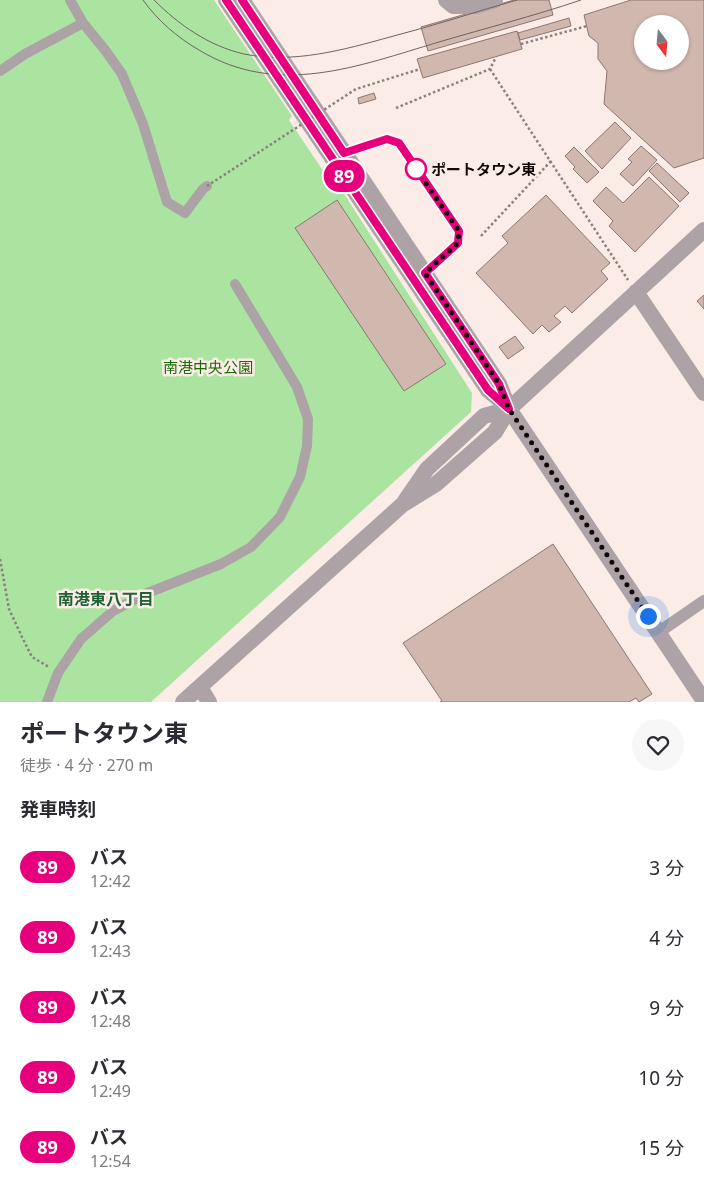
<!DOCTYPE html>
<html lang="ja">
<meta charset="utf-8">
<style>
body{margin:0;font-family:"Noto Sans","Noto Sans JP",sans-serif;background:#f7f7f7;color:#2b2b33;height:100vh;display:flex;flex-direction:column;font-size:19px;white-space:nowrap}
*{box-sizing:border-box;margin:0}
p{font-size:16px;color:#7c7c81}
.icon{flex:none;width:28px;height:28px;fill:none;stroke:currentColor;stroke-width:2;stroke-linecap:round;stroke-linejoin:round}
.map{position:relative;height:702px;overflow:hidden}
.drawer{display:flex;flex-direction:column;background:#fff;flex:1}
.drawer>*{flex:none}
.badge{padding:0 10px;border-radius:16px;font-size:18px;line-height:32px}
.needle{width:32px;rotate:164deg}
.tools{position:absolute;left:634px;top:15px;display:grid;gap:10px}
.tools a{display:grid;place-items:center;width:55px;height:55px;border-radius:50%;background:#fff;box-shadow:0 1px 4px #0004;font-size:25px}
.you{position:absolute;width:25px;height:25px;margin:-12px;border:4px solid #fff;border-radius:50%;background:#1a73e8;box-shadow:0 0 0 8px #1a73e833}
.map>.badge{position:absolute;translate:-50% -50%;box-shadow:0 0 0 2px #fff}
h2{padding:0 20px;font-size:19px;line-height:45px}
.round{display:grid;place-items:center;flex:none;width:52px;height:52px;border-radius:26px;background:#f7f7f7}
.summary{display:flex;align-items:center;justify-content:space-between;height:85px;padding:0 20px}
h1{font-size:24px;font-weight:700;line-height:38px}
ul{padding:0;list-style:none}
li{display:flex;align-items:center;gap:15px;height:70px;padding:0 20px}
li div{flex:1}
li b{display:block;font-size:19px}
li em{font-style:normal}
li .badge{min-width:55px;font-weight:700;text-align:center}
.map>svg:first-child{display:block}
.green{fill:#aae4a0}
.building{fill:#d1b8af;stroke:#8e766e;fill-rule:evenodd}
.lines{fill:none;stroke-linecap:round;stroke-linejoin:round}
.path{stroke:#8c807c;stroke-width:2.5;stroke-dasharray:2.5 2.5;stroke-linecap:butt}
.service{stroke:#ada2a6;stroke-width:6}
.pedestrian{stroke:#ada2a6;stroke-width:10}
.minor{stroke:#ada2a6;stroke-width:12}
.tertiary{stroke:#ada2a6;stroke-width:16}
.tram{stroke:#6e6360;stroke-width:1}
.path-bridge{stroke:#8c807c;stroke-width:2.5;stroke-dasharray:2.5 2.5;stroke-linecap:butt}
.line-casing{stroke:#fff;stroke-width:11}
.line{stroke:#e6007e;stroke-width:8}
.walk{stroke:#110907;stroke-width:5;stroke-dasharray:0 9}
.stop-dot{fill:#fff;stroke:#e6007e;stroke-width:2.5}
.labels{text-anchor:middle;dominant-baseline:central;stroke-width:5;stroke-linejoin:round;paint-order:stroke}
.stop-label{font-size:15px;font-weight:bold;fill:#110907;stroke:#fcece7;text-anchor:start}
.park-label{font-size:15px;fill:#196a05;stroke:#fcece7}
.neighbourhood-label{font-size:16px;font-weight:bold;fill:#1d6134;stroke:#fcece7}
</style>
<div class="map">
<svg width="704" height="702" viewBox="0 0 704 702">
<rect width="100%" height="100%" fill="#fcece7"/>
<!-- green -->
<path class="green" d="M0 0H214L292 116 289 120 336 190 341 189 472 393 471 412 151 702H0Z"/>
<!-- building -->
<path class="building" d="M514 0H549L553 15 428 51 421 27Z
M631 0H704V158L674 168 604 104 607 71 598 59V43L589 36 584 15ZM642 24H680V61H642Z
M569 18 571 26 520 40 518 33Z
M517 31 522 49 423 78 417 59Z
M374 93 376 99 359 104 358 98Z
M615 122 631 138 602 169 585 151Z
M641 146 657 160 633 186 620 174 632 162 628 159Z
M574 147 599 172 587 183 573 169 575 167 565 156Z
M522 162 526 166 514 175 511 171Z
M657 163 689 193 680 202 649 171Z
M649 177 679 206 635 252 609 226 613 221 593 201 606 187 623 203Z
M546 195 610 263 601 271 608 279 572 313 565 306 554 316 561 322 549 332 542 325 533 334 476 273 508 243 502 236Z
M337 200 446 364 404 391 295 228Z
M704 295V309L697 301Z
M515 336 524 348 508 359 499 347Z
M553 544 652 694 639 702 636 698 629 702H440L442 701 403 643Z"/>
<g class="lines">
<!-- path -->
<path class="path" d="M521 44 587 26
M490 69 628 280
M396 108 490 69 496 57
M481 236 551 161
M0 559 9 609 22 637 32 657 49 667"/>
<!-- service -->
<path class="service" d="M346 153 387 139 399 143 459 231 458 243 426 272"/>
<!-- pedestrian -->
<path class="pedestrian" d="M70 0 83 23 105 50 122 74 143 124 167 202 185 213 203 189 207 186
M0 71 25 54 83 23
M47 702 58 673 81 639 113 611 145 594 221 564 251 547 280 517 300 477 307 446 308 419 297 387 235 284"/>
<!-- minor -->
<path class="minor" d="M659 632 704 601"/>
<!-- tertiary -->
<path class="tertiary" d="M226 0 488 390 506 405
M242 0 499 384 509 409 704 701
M446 0 453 6H475L495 0
M636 292 704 393
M405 501 427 469 484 416 509 409
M200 687 209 702
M183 702 402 505 436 484 495 432 509 409 704 230"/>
<!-- tram -->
<path class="tram" d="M143 0C157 20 178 38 199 50 278 98 358 66 439 42 486 28 534 16 581 0
M154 0C179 25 209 46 244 54 293 64 343 50 390 37 433 26 475 12 517 0"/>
<!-- path-bridge -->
<path class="path-bridge" d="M207 186 356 89 420 69"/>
</g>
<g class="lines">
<defs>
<path id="line" d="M226 0 488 390 509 409 499 384 425 273 458 243 459 231 399 143 387 139 344 153 242 0"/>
</defs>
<!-- line casing -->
<use href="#line" class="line-casing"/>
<!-- line -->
<use href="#line" class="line"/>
<!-- walk -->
<path class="walk" d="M416 169 459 231 458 243 425 273 499 384 509 409 648 616"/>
</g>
<!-- markers -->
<circle class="stop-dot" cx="416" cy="169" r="10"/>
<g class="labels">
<!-- stop labels -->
<g class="stop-label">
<text x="431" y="169">ポートタウン東</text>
</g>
<!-- park labels -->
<g class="park-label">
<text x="208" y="367">南港中央公園</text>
</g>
<!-- neighbourhood labels -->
<g class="neighbourhood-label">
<text x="106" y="599">南港東八丁目</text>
</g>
</g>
</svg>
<div class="tools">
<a><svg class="needle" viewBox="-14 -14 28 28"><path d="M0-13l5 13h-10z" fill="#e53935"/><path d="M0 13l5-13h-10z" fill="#7c7c81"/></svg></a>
</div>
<div class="you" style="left:648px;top:616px"></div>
<b class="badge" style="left:344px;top:176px;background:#e6007e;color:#fff">89</b>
</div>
<section class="drawer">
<div class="summary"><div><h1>ポートタウン東</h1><p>徒歩 · 4 分 · 270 m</p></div><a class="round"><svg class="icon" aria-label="heart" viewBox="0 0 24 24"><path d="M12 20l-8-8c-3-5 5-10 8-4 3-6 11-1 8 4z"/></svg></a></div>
<h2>発車時刻</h2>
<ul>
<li><span class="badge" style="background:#e6007e;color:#fff">89</span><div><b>バス</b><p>12:42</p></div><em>3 分</em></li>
<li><span class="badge" style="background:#e6007e;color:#fff">89</span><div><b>バス</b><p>12:43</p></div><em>4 分</em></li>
<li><span class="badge" style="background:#e6007e;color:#fff">89</span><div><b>バス</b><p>12:48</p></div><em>9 分</em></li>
<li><span class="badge" style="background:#e6007e;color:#fff">89</span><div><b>バス</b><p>12:49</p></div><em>10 分</em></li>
<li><span class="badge" style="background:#e6007e;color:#fff">89</span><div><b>バス</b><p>12:54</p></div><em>15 分</em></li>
</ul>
</section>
